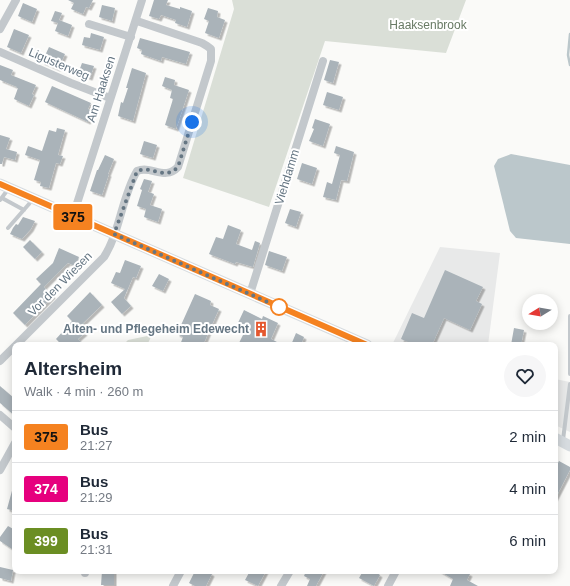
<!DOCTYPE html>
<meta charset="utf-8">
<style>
body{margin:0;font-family:Arial,sans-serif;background:#f6f6f7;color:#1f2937;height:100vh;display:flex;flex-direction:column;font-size:15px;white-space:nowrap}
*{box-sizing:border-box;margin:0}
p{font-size:13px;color:#747a83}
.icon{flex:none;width:22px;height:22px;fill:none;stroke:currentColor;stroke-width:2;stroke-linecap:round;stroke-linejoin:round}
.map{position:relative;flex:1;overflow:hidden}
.side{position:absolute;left:12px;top:342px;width:546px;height:232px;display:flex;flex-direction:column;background:#fff;border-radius:8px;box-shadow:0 2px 10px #0003}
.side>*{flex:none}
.badge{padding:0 8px;border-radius:3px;font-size:14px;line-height:26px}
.needle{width:26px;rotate:259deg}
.controls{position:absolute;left:522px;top:294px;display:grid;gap:8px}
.controls a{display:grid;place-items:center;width:36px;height:36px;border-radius:50%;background:#fff;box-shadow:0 2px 10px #0003;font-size:20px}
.you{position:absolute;width:20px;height:20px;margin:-10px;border:3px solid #fff;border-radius:50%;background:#1a73e8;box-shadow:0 0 0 6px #1a73e833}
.map>.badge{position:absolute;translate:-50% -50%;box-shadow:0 0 0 2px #fff}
.round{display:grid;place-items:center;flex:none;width:42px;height:42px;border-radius:21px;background:#f6f6f7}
.overview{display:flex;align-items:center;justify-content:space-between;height:68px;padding:0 12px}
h1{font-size:19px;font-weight:800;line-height:30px}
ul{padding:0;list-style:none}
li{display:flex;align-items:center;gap:12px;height:52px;padding:0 12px;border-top:1px solid #e0e1e3}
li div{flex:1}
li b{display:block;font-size:15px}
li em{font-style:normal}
li .badge{min-width:44px;font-weight:700;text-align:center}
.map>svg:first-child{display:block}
.built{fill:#e8e9e9}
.green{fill:#dadfd7}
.water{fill:#bbc7cb}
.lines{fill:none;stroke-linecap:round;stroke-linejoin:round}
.stream{stroke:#bbc7cb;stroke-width:2.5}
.building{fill:#aab3b9;filter:url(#shadow)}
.lane{stroke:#c3c8cc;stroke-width:4}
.street{stroke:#c3c8cc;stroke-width:8}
.secondary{stroke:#d6dbdf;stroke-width:11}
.line-casing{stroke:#fff;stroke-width:9}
.line{stroke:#f58220;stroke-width:6}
.walk{stroke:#657683;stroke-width:4;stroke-dasharray:0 7.2}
.stop-dot{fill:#fff;stroke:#f58220;stroke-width:2}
.labels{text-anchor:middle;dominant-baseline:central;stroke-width:4;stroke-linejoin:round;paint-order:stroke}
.park-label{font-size:12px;fill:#687a64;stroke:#fff}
.street-label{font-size:12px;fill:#657683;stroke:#fff}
.poi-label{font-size:12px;font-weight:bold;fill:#657683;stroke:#fff;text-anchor:end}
</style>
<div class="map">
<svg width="570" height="586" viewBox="0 0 570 586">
<defs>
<filter id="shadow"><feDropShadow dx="2.5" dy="2.5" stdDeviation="0" flood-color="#0004"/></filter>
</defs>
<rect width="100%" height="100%" fill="#fafaf8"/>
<!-- built -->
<path class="built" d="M440 247 500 253 488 345H392Z
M555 379 570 382V432L555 425Z"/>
<!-- green -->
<path class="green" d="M232 0H466L446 53 325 41 269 207 183 178 234 9Z
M152 335 147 345H123L128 340Z"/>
<!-- water -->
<path class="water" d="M511 154 570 165V244L516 238 510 231 494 166 498 159Z"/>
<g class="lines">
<!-- stream -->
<path class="stream" d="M570 34 568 55 570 65"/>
</g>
<!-- building -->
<path class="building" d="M68 0H93L89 8 86 7 83 14 71 9 74 3Z
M154 0H168L166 5 180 9V7L192 11 187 27 175 23 176 20 161 15 159 19 149 16Z
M23 3 37 9 32 22 18 16Z
M102 5 115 8 112 21 99 17Z
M208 8 218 11 217 17 225 20 219 38 205 33 209 21 204 19Z
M55 11 62 13 59 20 72 25 68 36 55 31 58 23 51 21Z
M14 29 29 35 21 53 7 47Z
M91 33 104 37 100 50 82 45 84 37 90 38Z
M140 38 190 52 186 64 162 57 161 61 141 54 142 50 137 48Z
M49 47 65 54 58 69 42 62Z
M330 60 339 62 333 83 324 80Z
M82 63 94 66 90 78 78 74Z
M0 65 13 70 11 75 36 85 32 94 34 95 29 106 14 99 18 88H16L17 87 0 80Z
M132 68 146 73 133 121 118 116 121 102 123 103 128 88H126Z
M165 77 175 80 174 85 189 90 176 129 165 125 173 99 170 98 172 90 162 86Z
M52 86 91 103 88 109 93 111 88 122 45 102Z
M327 92 343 97 339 110 323 105Z
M315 119 330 124 323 146 309 141 314 129 312 128Z
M57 128 65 130 58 155 63 156 60 164 56 163 49 188 40 186 41 182 34 180 40 160 25 155 28 146 42 151 49 130 56 132Z
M0 135 10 138 6 149 17 152 15 160 4 157 2 164H0Z
M144 141 157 145 153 158 140 154Z
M336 146 354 152 347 181 341 180 336 200 323 197 327 182 332 184 340 155 334 153Z
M105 155 114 159 108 174H109L102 195 90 191 97 170H98Z
M302 163 317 168 312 184 297 179Z
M144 179 152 181 148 192 146 191 154 194 150 205 162 209 158 222 144 217 146 209 137 206 142 190 140 189Z
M290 209 301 212 296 227 285 223Z
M23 217 35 221 31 229 22 239 10 234 13 228 16 224 18 225Z
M228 225 241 230 236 244 252 250 255 241 260 243 253 267 236 262 235 264 209 254 216 237 223 239Z
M30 240 42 252 35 259 23 247Z
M59 248 79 257 75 266 68 263 44 287 53 296 25 325 13 313 41 284 36 279 53 263Z
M269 251 287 257 282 271 265 265Z
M125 260 141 266 136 278 133 277 124 298 131 306 122 314 111 302 125 289 111 283 116 272 120 273Z
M445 270 483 287 476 301 482 304 470 330 444 318 432 345H415L401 339 412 313 424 318Z
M159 274 169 279 163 291 152 286Z
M90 292 102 305 79 327 85 333 78 339 84 345H62L56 339 72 321 67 316Z
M195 294 211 301 210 305 219 309 203 345H180L183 337 177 334Z
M244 310 262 319 263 316 278 323 271 339 283 345H238L246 329 237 325Z
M514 328 524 330 521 345H511Z
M296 333 304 337 301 345H291Z
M0 386 15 399V416L0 403Z
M559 461 570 467V470L555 499V468Z
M13 487H15V511L7 509Z
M8 526 15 530V551L0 541V537Z
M0 567 13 570 11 581 0 578Z
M102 571H114V585H101Z
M195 571H207L212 574 206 586H195L189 583Z
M250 571H266L258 586 245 580Z
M306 571H324L316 586H307L310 579 304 576Z
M363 571H374L380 575 374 586 359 578Z
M439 571H464L470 574 467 580 478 586H450L453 579Z"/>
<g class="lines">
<!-- lane -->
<path class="lane" d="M2 198 24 210
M0 200 9 188
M8 228 29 204 32 199
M570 316V374
M563 440 570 384"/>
<!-- street -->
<path class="street" d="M89 24 131 37
M0 29 16 0
M0 52 71 83 110 98
M73 216 142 0
M250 294 323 61
M16 345 104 257C120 232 122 196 137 171 151 165 165 181 178 167L211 61V49L207 46 202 43 137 21
M0 361 15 346
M0 415 15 428
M0 470 15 443
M85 573V571
M173 586 181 571
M281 586 290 571
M388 586 396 571"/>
<!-- secondary -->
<path class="secondary" d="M0 184 367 345
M555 438 570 446"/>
</g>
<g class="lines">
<defs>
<path id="line" d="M0 184 367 345"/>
</defs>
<!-- line casing -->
<use href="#line" class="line-casing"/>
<!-- line -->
<use href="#line" class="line"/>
<!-- walk -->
<path class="walk" d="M192 122 178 167C165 181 151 165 137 171L114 234 279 307"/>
</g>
<!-- icons -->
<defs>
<symbol id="building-bare" viewBox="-9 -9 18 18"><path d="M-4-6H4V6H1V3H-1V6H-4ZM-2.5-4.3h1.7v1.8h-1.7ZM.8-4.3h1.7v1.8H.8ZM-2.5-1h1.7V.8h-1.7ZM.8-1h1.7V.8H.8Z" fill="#e4572e" stroke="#fff" stroke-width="2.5" paint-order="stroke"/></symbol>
</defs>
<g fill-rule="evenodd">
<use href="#building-bare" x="250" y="318" width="22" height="22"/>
</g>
<!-- markers -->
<circle class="stop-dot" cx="279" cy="307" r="8"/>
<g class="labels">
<!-- park labels -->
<g class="park-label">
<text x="428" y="25">Haaksenbrook</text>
</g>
<!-- street labels -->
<g class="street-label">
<text transform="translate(59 64) rotate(23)">Ligusterweg</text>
<text transform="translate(101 89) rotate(-72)">Am Haaksen</text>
<text transform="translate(287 177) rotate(-73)">Viehdamm</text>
<text transform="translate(60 284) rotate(-45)">Vor den Wiesen</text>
</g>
<!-- poi labels -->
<g class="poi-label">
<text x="249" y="329">Alten- und Pflegeheim Edewecht</text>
</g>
</g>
</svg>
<div class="controls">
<a><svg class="needle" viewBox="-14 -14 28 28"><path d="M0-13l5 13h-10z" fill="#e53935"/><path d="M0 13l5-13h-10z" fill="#747a83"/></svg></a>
</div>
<div class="you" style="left:192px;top:122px"></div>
<b class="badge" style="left:73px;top:217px;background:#f58220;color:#111">375</b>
<section class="side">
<div class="overview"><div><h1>Altersheim</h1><p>Walk · 4 min · 260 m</p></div><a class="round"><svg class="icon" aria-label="heart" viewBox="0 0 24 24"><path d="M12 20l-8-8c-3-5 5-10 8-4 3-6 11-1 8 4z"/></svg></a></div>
<ul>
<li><span class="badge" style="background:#f58220;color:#111">375</span><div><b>Bus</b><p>21:27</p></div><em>2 min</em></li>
<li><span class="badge" style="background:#e6007e;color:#fff">374</span><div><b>Bus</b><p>21:29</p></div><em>4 min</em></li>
<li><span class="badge" style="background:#6b8e23;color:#fff">399</span><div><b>Bus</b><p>21:31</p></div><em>6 min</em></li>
</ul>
</section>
</div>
